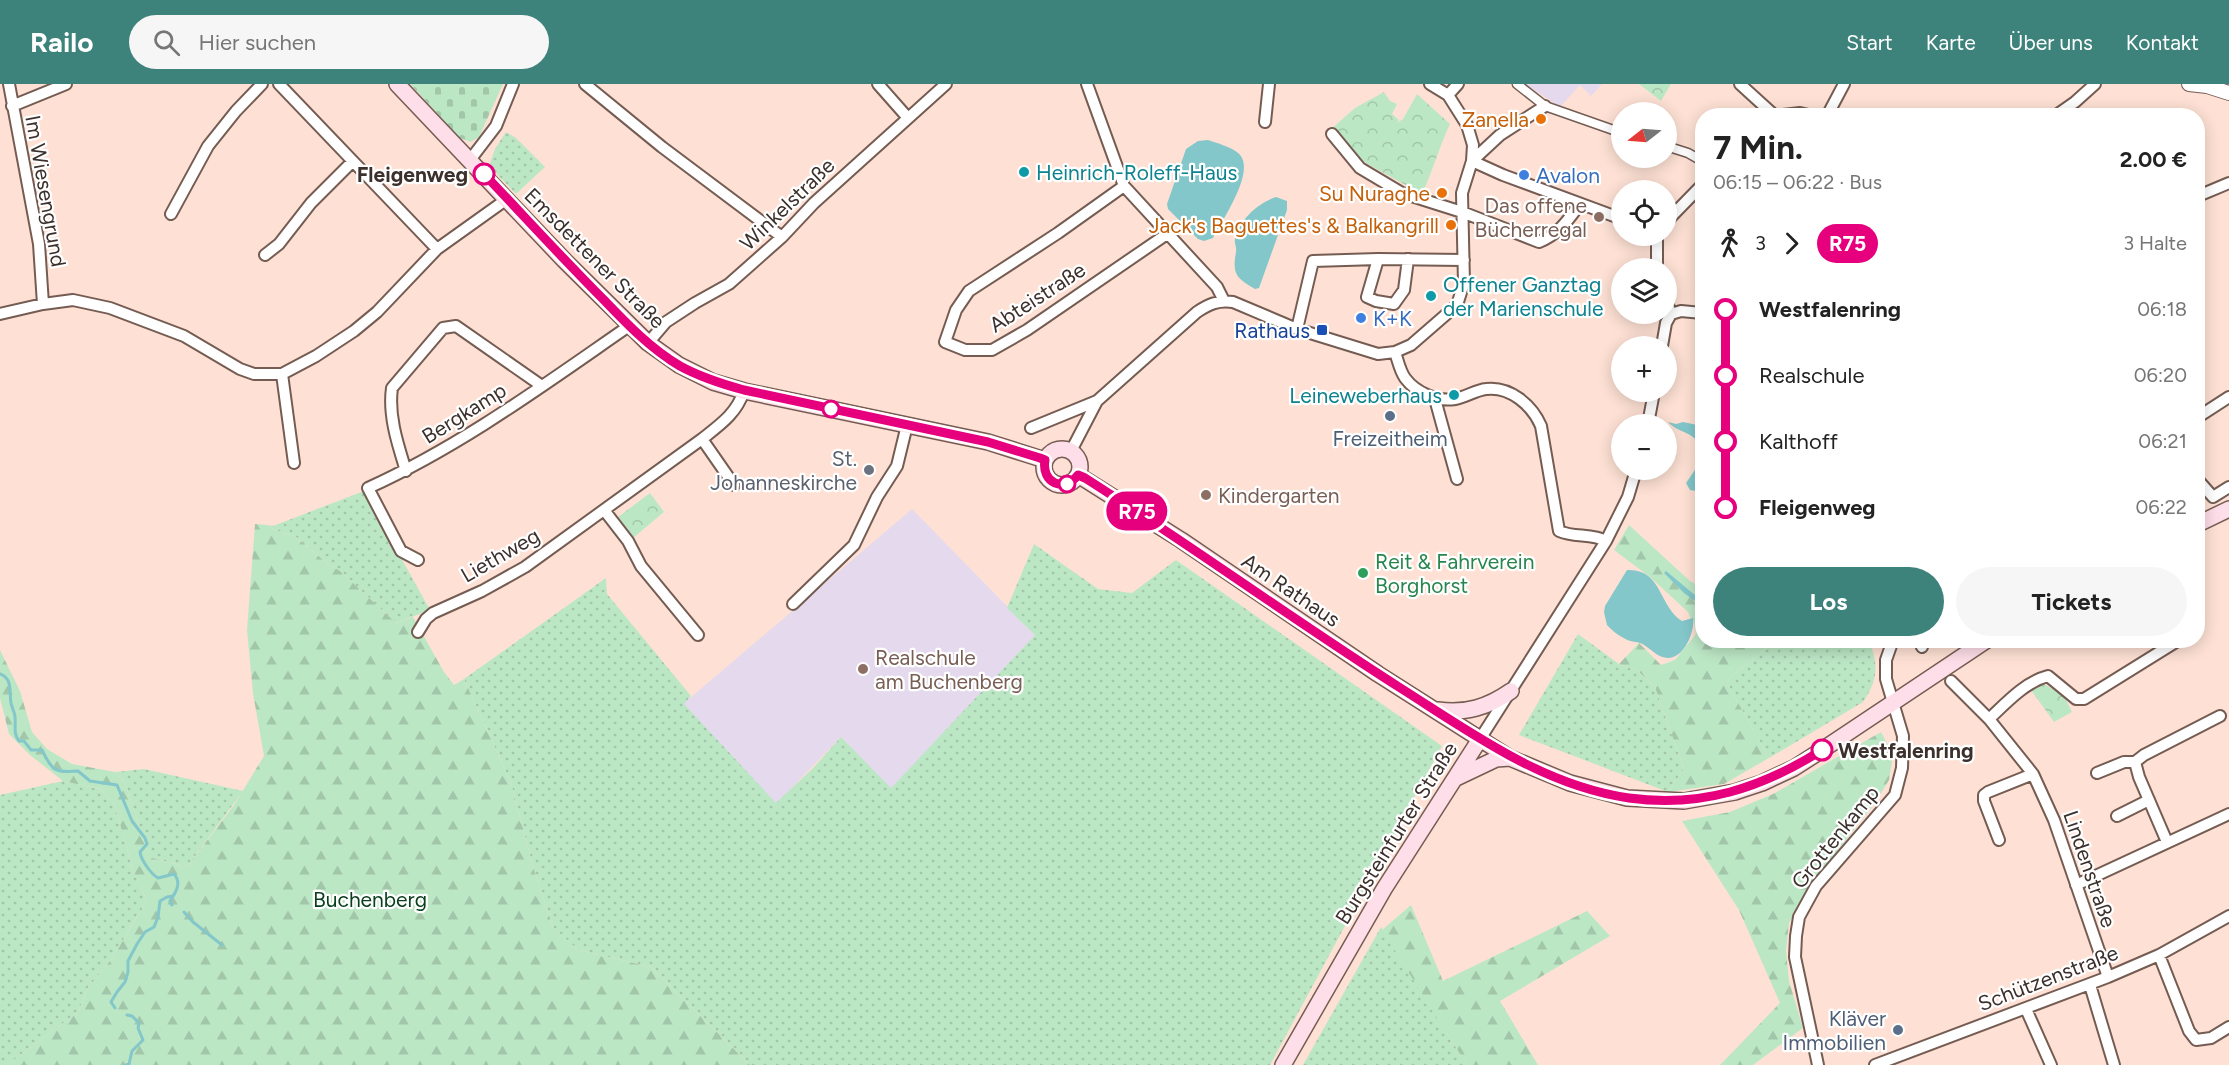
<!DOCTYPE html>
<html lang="de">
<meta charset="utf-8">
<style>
body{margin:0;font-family:Figtree,sans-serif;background:#f6f6f6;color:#222;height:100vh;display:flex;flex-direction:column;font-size:22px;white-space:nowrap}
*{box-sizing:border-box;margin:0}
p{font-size:20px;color:#767676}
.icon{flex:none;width:33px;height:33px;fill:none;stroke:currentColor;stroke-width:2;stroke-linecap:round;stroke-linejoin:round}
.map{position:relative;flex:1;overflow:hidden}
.panel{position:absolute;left:1695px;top:24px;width:510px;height:540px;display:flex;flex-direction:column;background:#fff;border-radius:24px;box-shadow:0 3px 15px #0003}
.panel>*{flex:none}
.badge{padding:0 12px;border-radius:20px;font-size:21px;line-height:39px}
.needle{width:39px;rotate:253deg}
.fabs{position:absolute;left:1611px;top:18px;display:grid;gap:12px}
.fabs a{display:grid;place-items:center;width:66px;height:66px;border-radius:50%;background:#fff;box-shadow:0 3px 15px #0003;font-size:30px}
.map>.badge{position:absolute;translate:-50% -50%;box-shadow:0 0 0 3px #fff}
.legs{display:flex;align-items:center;gap:9px;height:66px;padding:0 18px;font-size:20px}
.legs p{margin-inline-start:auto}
.head{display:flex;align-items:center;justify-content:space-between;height:102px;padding:0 18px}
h1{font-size:33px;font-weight:700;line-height:45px}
.button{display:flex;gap:12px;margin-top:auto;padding:12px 18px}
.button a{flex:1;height:69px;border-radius:36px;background:#3d837b;color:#fff;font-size:24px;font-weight:700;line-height:69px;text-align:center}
.button a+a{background:#f6f6f6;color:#222}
ul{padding:0 18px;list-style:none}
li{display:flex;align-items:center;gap:21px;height:66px;font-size:22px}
li i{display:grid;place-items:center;width:9px;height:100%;margin:0 8px;background:currentColor}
li i::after{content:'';width:15px;height:15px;margin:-8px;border:4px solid;border-radius:50%;background:#fff}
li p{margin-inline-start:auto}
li:first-child i{background:linear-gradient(#0000 50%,currentColor 0)}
li:last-child i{background:linear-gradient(currentColor 50%,#0000 0)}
header{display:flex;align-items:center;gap:36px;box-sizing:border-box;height:84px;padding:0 30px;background:#3d837b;color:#fff}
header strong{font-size:28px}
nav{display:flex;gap:33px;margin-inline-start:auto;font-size:21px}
.search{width:420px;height:54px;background:#f6f6f6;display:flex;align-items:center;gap:15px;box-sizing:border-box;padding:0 21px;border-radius:33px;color:#767676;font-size:22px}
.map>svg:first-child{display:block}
.education{fill:#e5d9ed}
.grass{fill:url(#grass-dots)}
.forest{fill:url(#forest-firs)}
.cemetery{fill:url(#cemetery-stones)}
.park{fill:url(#park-crowns)}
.water{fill:#83c7ca}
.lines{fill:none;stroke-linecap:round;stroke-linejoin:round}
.stream{stroke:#83c7ca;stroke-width:3}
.pedestrian-casing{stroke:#755c52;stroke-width:11}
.minor-casing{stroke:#755c52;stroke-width:14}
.tertiary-casing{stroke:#755c52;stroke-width:16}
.secondary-casing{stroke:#755c52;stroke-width:18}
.pedestrian{stroke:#fff;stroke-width:8}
.minor{stroke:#fff;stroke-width:10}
.tertiary{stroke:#fff;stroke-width:14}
.secondary{stroke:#fedee8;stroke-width:15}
.line-1-casing{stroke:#fff;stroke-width:14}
.line-1{stroke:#e6007e;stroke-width:9}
.food-dot{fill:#e8710a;stroke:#fff;stroke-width:2}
.culture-dot{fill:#0f9aa8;stroke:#fff;stroke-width:2}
.stop-1-dot{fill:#fff;stroke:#e6007e;stroke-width:3}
.shop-dot{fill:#3f7fe0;stroke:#fff;stroke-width:2}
.education-dot{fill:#8d6e63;stroke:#fff;stroke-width:2}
.transit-dot{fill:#1a4fb4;stroke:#fff;stroke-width:2}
.service-dot{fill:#5c6f8a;stroke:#fff;stroke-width:2}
.worship-dot{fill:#6b7280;stroke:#fff;stroke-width:2}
.leisure-dot{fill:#2e9e5b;stroke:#fff;stroke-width:2}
.labels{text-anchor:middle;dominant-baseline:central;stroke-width:4.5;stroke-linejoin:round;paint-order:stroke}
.food-label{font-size:21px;fill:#c56008;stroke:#fff;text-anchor:end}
.culture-label{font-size:21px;fill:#0d838f;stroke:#fff;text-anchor:start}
.stop-label{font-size:21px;font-weight:bold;fill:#3c302c;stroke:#fff;text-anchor:end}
.shop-label{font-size:21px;fill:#366cbe;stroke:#fff;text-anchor:start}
.street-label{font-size:21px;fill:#3c302c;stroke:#fff}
.education-label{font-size:21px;fill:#785e54;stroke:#fff;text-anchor:start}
.transit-label{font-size:21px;fill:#164399;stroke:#fff;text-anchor:end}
.service-label{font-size:21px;fill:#4e5e75;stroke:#fff}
.worship-label{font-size:21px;fill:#5b616d;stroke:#fff;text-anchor:end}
.leisure-label{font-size:21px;fill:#27864d;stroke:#fff;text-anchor:start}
.park-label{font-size:21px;fill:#0b401e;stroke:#fff}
</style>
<header>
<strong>Railo</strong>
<div class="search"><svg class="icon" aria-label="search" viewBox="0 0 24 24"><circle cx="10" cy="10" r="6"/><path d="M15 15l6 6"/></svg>Hier suchen</div>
<nav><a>Start</a><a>Karte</a><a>Über uns</a><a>Kontakt</a></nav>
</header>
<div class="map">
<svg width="2229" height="981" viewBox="0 0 2229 981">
<defs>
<pattern id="grass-dots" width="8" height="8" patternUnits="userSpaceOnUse" patternTransform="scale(1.5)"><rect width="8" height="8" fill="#bce7c5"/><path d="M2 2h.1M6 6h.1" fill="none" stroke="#a2c6a9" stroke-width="1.8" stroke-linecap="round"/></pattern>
<pattern id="forest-firs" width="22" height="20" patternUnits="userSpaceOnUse" patternTransform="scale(1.5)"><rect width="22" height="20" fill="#bce7c5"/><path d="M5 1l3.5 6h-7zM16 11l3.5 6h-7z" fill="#a2c6a9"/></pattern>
<pattern id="cemetery-stones" width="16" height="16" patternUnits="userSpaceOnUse" patternTransform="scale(1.5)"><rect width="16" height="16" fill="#bce7c5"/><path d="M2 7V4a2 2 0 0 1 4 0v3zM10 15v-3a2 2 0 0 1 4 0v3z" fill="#a2c6a9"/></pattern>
<pattern id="park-crowns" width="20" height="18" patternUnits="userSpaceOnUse" patternTransform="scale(1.5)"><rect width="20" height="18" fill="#bce7c5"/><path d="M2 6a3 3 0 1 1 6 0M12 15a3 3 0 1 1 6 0" fill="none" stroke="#a2c6a9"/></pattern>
</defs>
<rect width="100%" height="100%" fill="#fee1d4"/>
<!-- education -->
<path class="education" d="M1525 0H1602L1591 12 1580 1 1560 23Z
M912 425 1035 551 891 705 841 653 776 720 683 620Z"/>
<!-- grass -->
<path class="grass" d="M506 48 516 54 545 83 516 110 489 82 495 65Z
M364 407 430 526 396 539 340 487 328 480 295 452 275 446 267 441 273 442Z
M1034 460 1098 505 1132 509 1176 476 1442 662 1270 981H750L651 883 578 866 553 843 534 786 511 699 464 595 606 494 607 510 691 612 684 620 776 719 814 683 841 653 891 704 1035 551 1007 524Z
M1578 550 1619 580 1638 587 1655 603 1684 685 1668 708 1519 651Z
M1775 557H1869C1879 580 1878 597 1863 618L1769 674 1726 597Z
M144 685 243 707 187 783 149 773 125 699 115 688Z
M63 697 100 705 114 719 133 786 147 817 110 877 88 904 78 928 7 981H0V711Z
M1381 843 1467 981H1303Z"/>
<!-- forest -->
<path class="forest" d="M255 440 267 441 275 446 295 452 328 480 340 487 396 539 413 533 444 588 454 601 464 595 511 699 534 786 553 843 578 866 651 883 750 981H7L78 928 88 904 110 877 147 817 133 786 114 719 100 705 63 697 30 671 9 650 0 614V566L20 607 32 648 47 665 72 680 115 688 125 699 149 773 187 783 234 721 264 672 253 609 247 546Z
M1629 441 1690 497 1702 504V556L1775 557 1726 597 1769 674 1724 700 1668 708 1684 685 1655 603 1638 587 1619 580 1639 559 1661 581 1675 576 1696 550 1693 535H1691L1688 528 1650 493 1614 466Z
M1881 648 1893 671 1889 696 1875 719 1806 807 1789 839 1786 867 1789 897 1803 944 1753 981H1720L1780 919 1739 826 1682 737 1730 728 1773 710Z
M1411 821 1443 897 1587 827 1610 852 1500 917 1538 981H1467L1382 846Z"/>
<!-- cemetery -->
<path class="cemetery" d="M410 0H503L479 53 471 58 460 54Z"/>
<!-- park -->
<path class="park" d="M1639 0H1671L1661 17Z
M1384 8 1390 17 1397 20 1392 30 1399 36 1397 39 1403 35 1417 10 1450 40C1439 63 1433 87 1422 110L1362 77 1359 80 1331 45 1355 24Z
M650 409 664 428 633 454 618 433Z
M2041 598 2064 612 2072 628 2054 638 2031 606Z"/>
<!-- water -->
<path class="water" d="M1208 56C1217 59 1231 63 1238 69 1258 85 1222 136 1213 154L1204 157 1198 155 1168 125 1167 120 1186 65 1198 57Z
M1276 113 1287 117V126L1259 204 1255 205C1236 194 1232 190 1236 168 1237 164 1234 159 1235 155 1240 135 1258 119 1276 113Z
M1668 338 1676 340 1683 338 1702 342V403L1696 407 1690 406 1686 399 1701 377C1703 346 1681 352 1668 338Z
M1627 486C1662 484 1659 523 1682 537L1693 534C1695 548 1684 574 1668 574 1658 574 1651 565 1644 561 1640 558 1635 558 1630 557 1622 554 1612 547 1607 541L1604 528 1605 522Z
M1666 487 1702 517V522L1684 509 1664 489Z"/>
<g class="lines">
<!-- stream -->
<path class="stream" d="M0 590C13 595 9 607 11 619 12 624 15 629 15 633 16 643 13 649 19 657H24L31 666H42C52 687 55 689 78 687L90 697 117 701 132 737 145 754 147 760 140 768C141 776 151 790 158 794L174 790C182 799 176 808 170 817L172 821
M184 828 193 838 222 861
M115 924 111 918 117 908 125 898 128 888V877L137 860 145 848 154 843 158 833 160 817 167 813 173 812
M126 981 129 980 132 967 143 956 138 944 139 939 132 932 127 931"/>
<defs>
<path id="pedestrian" d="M1517 0 1545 22 1622 49
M1666 62 1688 69 1702 77"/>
<path id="minor" d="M9 0 39 160 43 220
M279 0 437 165
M585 0 662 63 782 153
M878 0 908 34
M1087 0 1124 102 1217 203 1224 217
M1740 0 1774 31
M1448 11 1458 0
M12 22 66 0
M1773 32 1800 29 1813 32
M1827 32 1844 0
M2055 32 2075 18 2095 0
M1265 38 1269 0
M1332 50 1360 84 1402 109 1462 128 1539 158C1559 150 1568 136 1580 120
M470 76 496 42 513 0
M1472 77 1503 91 1622 135
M1472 77 1500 51 1545 22
M1124 102 1058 149 969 207 956 226 945 258 965 266H992L1027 246 1167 150
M2198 112 2229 99
M171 130 208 62 236 27 262 0
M1666 138 1702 101
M265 171 279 160 311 119 352 78
M1378 175 1367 213 1376 217 1394 220 1404 206 1408 175
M1657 184V152
M0 230 43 220 73 216 110 224 184 252 240 285 254 290H282L316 272 354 247 377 228 437 165 507 115
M1671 230 1681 227 1702 229
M1297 245 1313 177 1378 175 1464 176
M648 259 666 238 695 219 729 200 782 153 814 119 946 0
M1662 262 1666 239 1671 230 1666 215
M1395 268C1398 277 1400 287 1405 294 1416 309 1438 318 1455 315 1466 313 1476 306 1486 305 1510 302 1532 321 1541 342L1559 447C1574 454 1592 449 1606 457
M282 290 294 379
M1435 315 1457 395
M2198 333 2229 313
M1648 340 1654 308
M1031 344 1097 317
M702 355 734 401
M1071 367 1097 317 1197 228C1209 220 1218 216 1233 218L1297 245 1378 270 1395 268 1411 261 1457 221 1464 199 1462 109 1472 77 1473 61 1467 41 1448 11 1430 0
M406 387C398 361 388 332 392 304L443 244 456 242 542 302
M2198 396 2213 413 2229 403
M604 426 628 457 641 482 698 551
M418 476 401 467 368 404C461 362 545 300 629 242
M793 520 854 461 877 413 897 382 907 341
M418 548 426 535 433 529 482 507 525 483 702 355C721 340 736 330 744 307
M1919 556 1922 563
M1951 597 1989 635 2033 690 2054 736 2108 893
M1989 635C2006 619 2025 598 2048 592L2076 615H2084L2179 556
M1480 655 1606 457 1628 413 1636 386
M2097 689 2124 678H2135
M2117 732 2149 716
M1999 756 1984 717V711L1988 708 2033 690
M2167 758 2139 693 2135 678 2144 671 2220 632
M2076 801 2229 730
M2159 871 2189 947 2196 956 2211 954 2229 943
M2090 901 2114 981
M2026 925 2051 981
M1818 981 1795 873 1796 852 1799 833 1816 802 1895 711 1902 684 1903 652 1886 595V576L1893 556
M1875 981 2108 893 2159 871 2229 832"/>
<path id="tertiary" d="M2189 0 2207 2 2229 9"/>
<path id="secondary" d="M397 0 564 176 648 259 679 281 713 298 744 307 988 358 1045 376
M1044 383a18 18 0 1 1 36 0a18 18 0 1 1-36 0Z
M1078 391 1181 456 1378 590 1510 674 1570 699 1627 714 1684 717 1735 708 1762 699 1794 684 1822 666 1987 556
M2198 440 2229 425
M1438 626C1466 630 1488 623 1511 607
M1456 694 1496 675 1510 674
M1283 981 1384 805 1480 655"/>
</defs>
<!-- pedestrian casing -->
<use href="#pedestrian" class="pedestrian-casing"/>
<!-- minor casing -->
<use href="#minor" class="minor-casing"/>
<!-- tertiary casing -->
<use href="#tertiary" class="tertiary-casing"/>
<!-- secondary casing -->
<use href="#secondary" class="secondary-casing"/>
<!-- pedestrian -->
<use href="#pedestrian" class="pedestrian"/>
<!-- minor -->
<use href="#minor" class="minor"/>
<!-- tertiary -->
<use href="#tertiary" class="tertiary"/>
<!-- secondary -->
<use href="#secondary" class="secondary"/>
</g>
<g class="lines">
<defs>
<path id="line-1" d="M484 90C524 132 563 175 604 216 627 240 651 265 680 282 700 293 722 300 744 306L988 358 1040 374 1045 376C1041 399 1064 409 1078 391L1085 394C1192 462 1295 537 1402 605 1473 650 1544 702 1629 714 1701 724 1762 704 1822 666"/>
</defs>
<!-- line-1 casing -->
<use href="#line-1" class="line-1-casing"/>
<!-- line-1 -->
<use href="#line-1" class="line-1"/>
</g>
<!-- markers -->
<g class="food-dot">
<circle cx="1541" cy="35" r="6"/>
<circle cx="1442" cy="109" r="6"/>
<circle cx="1451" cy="141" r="6"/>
</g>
<g class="culture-dot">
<circle cx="1024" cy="88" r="6"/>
<circle cx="1431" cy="212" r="6"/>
<circle cx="1454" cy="311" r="6"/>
</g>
<g class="stop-1-dot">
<circle cx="484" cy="90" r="10"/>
<circle cx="831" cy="325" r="8"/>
<circle cx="1067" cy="400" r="8"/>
<circle cx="1822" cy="666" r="10"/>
</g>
<g class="shop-dot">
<circle cx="1524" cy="91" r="6"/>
<circle cx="1361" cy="234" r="6"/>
</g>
<g class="education-dot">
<circle cx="1599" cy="133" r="6"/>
<circle cx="1206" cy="411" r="6"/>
<circle cx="863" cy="585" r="6"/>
</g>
<rect class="transit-dot" x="1316" y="240" width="12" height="12" rx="3"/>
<g class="service-dot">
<circle cx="1390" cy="332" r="6"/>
<circle cx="1898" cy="946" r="6"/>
</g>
<circle class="worship-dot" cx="869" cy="386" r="6"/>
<circle class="leisure-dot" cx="1363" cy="489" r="6"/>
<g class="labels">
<!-- food labels -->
<g class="food-label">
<text x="1529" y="35">Zanella</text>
<text x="1430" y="109">Su Nuraghe</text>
<text x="1439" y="141">Jack's Baguettes's &amp; Balkangrill</text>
</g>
<!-- culture labels -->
<g class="culture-label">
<text x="1036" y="88">Heinrich-Roleff-Haus</text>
<text x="1443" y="200">Offener Ganztag<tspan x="1443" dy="24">der Marienschule</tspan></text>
<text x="1442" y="311" text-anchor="end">Leineweberhaus</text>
</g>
<!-- stop labels -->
<g class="stop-label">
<text x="468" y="90">Fleigenweg</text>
<text x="1838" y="666" text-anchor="start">Westfalenring</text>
</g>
<!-- shop labels -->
<g class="shop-label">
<text x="1536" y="91">Avalon</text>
<text x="1373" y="234">K+K</text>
</g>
<!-- street labels -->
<g class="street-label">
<text transform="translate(46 107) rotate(80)">Im Wiesengrund</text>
<text transform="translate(787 120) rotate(-44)">Winkelstraße</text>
<text transform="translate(595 174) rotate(45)">Emsdettener Straße</text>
<text transform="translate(1037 213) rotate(-33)">Abteistraße</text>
<text transform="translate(464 329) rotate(-32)">Bergkamp</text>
<text transform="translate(500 471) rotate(-30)">Liethweg</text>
<text transform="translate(1291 506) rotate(34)">Am Rathaus</text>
<text transform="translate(1396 749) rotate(-58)">Burgsteinfurter Straße</text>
<text transform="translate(1835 753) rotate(-51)">Grottenkamp</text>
<text transform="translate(2090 785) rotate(71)">Lindenstraße</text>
<text transform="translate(2048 894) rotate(-21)">Schützenstraße</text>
</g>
<!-- education labels -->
<g class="education-label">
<text x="1587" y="121" text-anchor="end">Das offene<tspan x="1587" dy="24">Bücherregal</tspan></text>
<text x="1218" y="411">Kindergarten</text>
<text x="875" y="573">Realschule<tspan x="875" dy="24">am Buchenberg</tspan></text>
</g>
<!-- transit labels -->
<g class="transit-label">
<text x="1310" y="246">Rathaus</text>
</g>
<!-- service labels -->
<g class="service-label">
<text x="1390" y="354">Freizeitheim</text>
<text x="1886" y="934" text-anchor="end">Kläver<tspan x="1886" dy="24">Immobilien</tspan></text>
</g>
<!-- worship labels -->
<g class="worship-label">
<text x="857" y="374">St.<tspan x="857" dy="24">Johanneskirche</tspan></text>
</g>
<!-- leisure labels -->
<g class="leisure-label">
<text x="1375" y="477">Reit &amp; Fahrverein<tspan x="1375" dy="24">Borghorst</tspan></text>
</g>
<!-- park labels -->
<g class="park-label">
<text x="370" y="815">Buchenberg</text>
</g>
</g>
</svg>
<div class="fabs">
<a><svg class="needle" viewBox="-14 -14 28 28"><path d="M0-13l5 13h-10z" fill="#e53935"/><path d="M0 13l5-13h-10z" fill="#767676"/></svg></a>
<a><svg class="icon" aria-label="locate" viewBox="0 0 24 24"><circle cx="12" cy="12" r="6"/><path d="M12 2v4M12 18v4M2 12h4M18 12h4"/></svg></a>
<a><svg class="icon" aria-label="layers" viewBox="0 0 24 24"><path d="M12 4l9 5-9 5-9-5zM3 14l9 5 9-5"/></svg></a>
<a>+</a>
<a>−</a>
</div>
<b class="badge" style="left:1137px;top:427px;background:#e6007e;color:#fff">R75</b>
<section class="panel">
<div class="head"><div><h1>7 Min.</h1><p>06:15 – 06:22 · Bus</p></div><b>2.00 €</b></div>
<div class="legs"><svg class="icon" aria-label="walk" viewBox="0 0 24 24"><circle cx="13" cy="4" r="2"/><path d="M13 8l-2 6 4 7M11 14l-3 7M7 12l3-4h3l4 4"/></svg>3<svg class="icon" aria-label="forward" viewBox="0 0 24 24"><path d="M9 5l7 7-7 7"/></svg><b class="badge" style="background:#e6007e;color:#fff">R75</b><p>3 Halte</p></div>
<ul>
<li><i style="color:#e6007e"></i><b>Westfalenring</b><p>06:18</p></li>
<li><i style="color:#e6007e"></i><span>Realschule</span><p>06:20</p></li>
<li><i style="color:#e6007e"></i><span>Kalthoff</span><p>06:21</p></li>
<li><i style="color:#e6007e"></i><b>Fleigenweg</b><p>06:22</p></li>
</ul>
<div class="button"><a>Los</a><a>Tickets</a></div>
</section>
</div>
